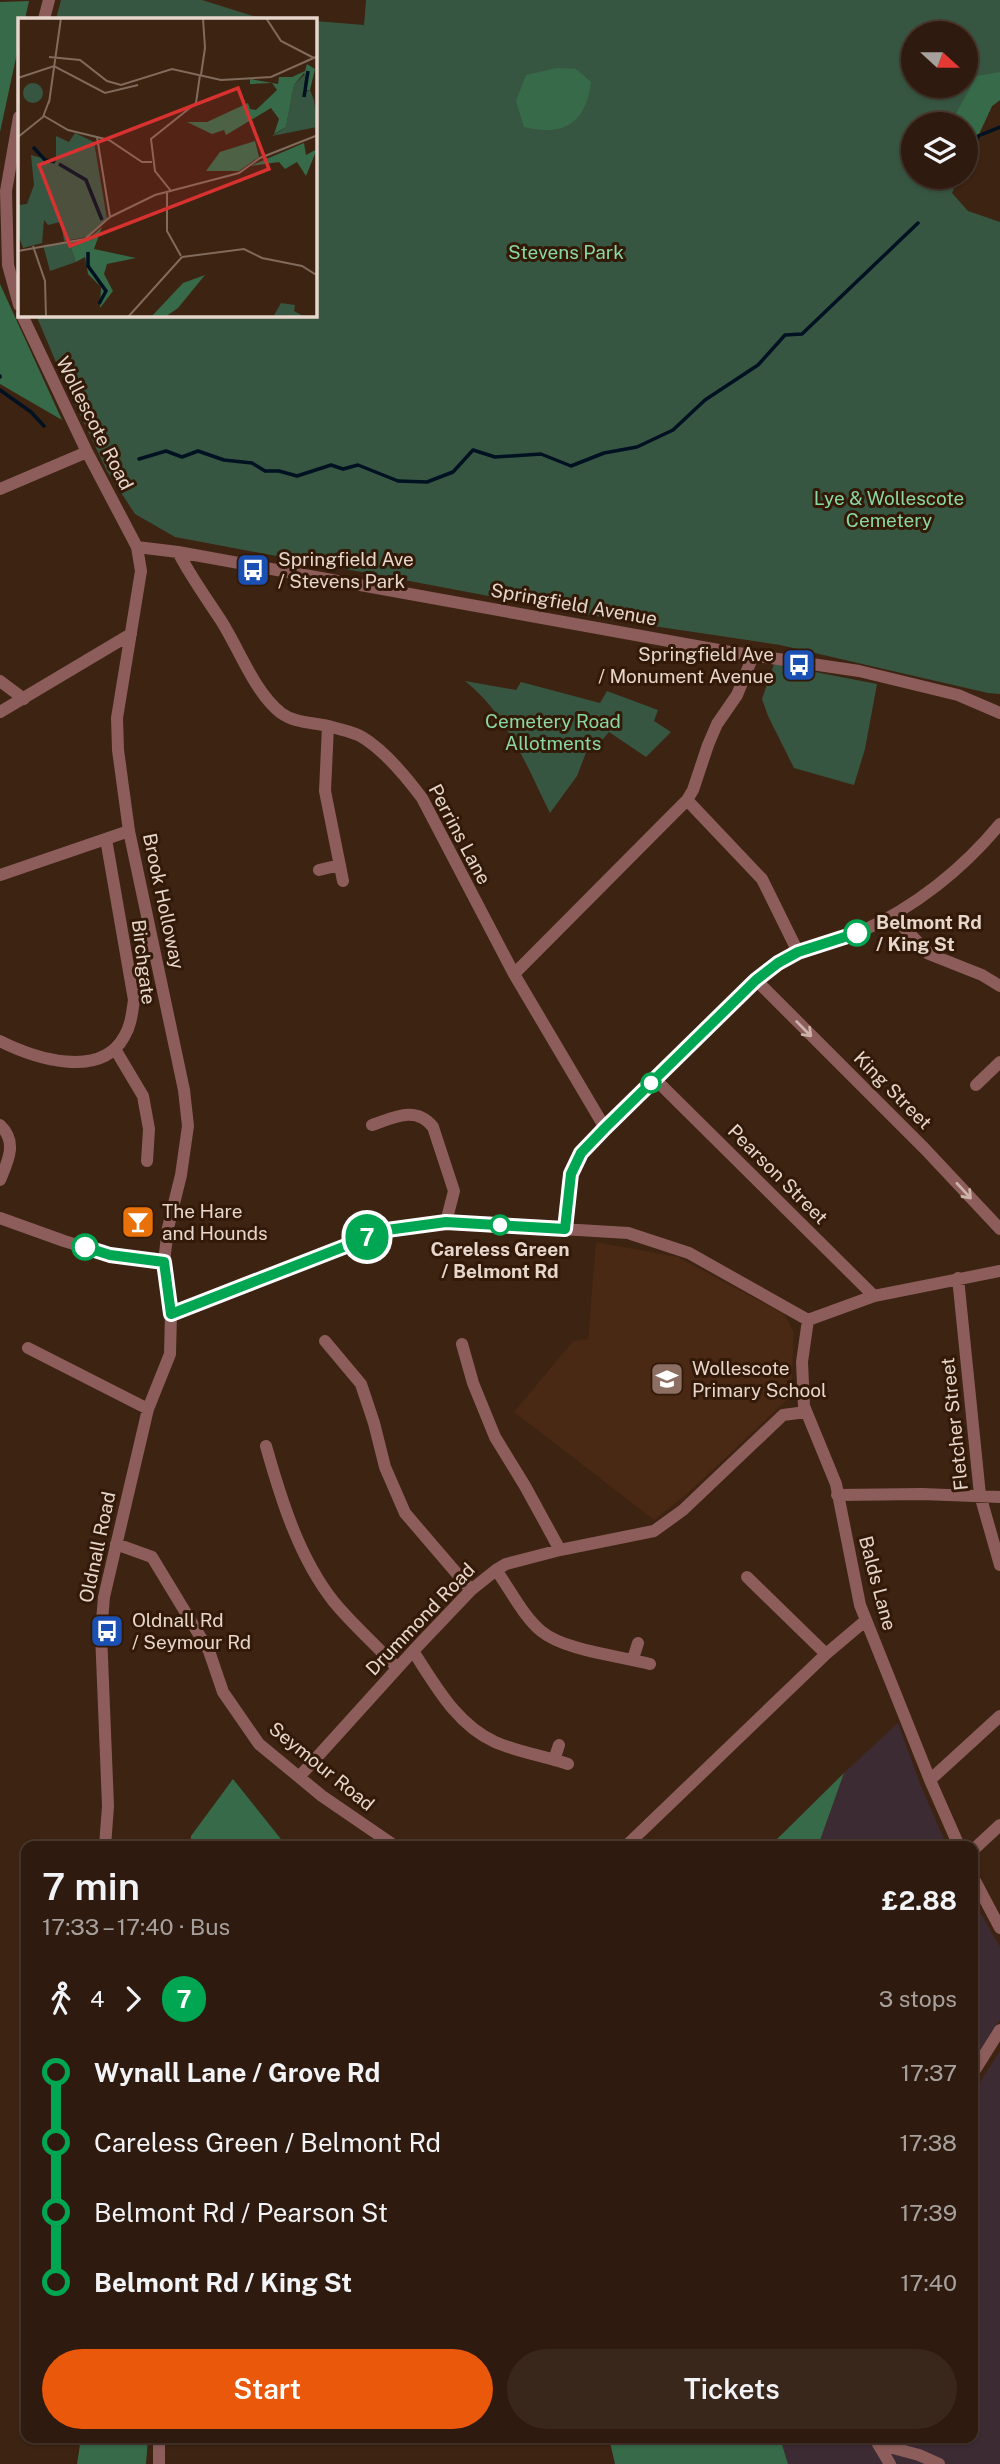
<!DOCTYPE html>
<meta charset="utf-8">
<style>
body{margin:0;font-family:"Public Sans",sans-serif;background:#3a271c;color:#f1f3f6;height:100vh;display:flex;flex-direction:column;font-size:26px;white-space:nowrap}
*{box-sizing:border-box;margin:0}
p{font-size:23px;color:#a7a19e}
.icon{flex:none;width:38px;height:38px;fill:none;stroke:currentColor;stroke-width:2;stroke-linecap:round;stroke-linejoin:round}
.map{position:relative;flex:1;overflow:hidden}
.drawer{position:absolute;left:21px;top:1841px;width:957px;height:602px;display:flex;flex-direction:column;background:#2e1a0e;border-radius:14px;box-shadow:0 2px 5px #0004,0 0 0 2px #49382e}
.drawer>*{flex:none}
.badge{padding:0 14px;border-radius:23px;font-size:24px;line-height:46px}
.needle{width:46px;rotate:111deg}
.controls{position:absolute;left:901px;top:21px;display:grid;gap:14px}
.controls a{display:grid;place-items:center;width:77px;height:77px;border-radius:50%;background:#2e1a0e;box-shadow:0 2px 5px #0004,0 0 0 2px #49382e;font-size:35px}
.map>.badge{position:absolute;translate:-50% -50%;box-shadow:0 0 0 4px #fff}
.legs{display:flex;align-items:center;gap:10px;height:77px;padding:0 21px;font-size:23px}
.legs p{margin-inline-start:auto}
.summary{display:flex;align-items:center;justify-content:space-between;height:119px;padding:0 21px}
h1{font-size:38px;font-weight:600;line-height:52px}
.action{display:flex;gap:14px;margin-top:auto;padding:14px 21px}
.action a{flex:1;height:80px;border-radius:42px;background:#ea580c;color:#fff;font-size:28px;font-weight:600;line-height:80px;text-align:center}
.action a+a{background:#3a271c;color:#f1f3f6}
ul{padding:0 21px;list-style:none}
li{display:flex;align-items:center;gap:24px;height:70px;font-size:26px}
li i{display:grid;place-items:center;width:10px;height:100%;margin:0 9px;background:currentColor}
li i::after{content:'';width:18px;height:18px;margin:-9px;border:5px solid;border-radius:50%;background:#2e1a0e}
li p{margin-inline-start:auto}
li:first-child i{background:linear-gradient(#0000 50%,currentColor 0)}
li:last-child i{background:linear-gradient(currentColor 50%,#0000 0)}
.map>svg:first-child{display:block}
.built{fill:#492814}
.industrial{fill:#3d2b34}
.green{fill:#375641;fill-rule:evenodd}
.forest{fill:#366a49}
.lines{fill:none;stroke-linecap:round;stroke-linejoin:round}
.stream{stroke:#012;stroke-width:3.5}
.minor{stroke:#8c5d5a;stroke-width:12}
.oneway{stroke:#ccb2a9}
.line-1-casing{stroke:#fff;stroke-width:16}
.line-1{stroke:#00a651;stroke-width:10}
.stop-1-dot{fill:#fff;stroke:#00a651;stroke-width:3.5}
.labels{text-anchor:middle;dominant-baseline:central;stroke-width:6;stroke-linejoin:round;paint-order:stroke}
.park-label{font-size:19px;fill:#89d8a4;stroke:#321908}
.street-label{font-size:19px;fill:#e7d6cb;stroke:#321908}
.poi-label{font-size:19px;fill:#e7d6cb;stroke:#321908;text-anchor:start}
.stop-label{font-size:19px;font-weight:bold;fill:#e7d6cb;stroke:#321908;text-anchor:start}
.inset-river{fill:none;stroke:#012;stroke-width:3.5}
.inset-road{fill:none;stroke:#816b5c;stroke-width:2}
.view{fill:#d73130;fill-opacity:0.15;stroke:#d73130;stroke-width:3.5}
.inset-edge{fill:none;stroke:#e7d6cb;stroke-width:3.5}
</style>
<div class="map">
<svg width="1000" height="2464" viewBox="0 0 1000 2464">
<rect width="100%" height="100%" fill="#3d2312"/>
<!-- built -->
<path class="built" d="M596 1242 678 1257 784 1314 794 1332 791 1396 687 1494 654 1520 514 1412 573 1341 588 1339Z"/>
<!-- industrial -->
<path class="industrial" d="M898 1723 920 1784 947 1846H818L844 1773Z
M973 1900 1000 1947V2020L973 2062Z
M1000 2051V2464H788L780 2438H973V2093Z"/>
<!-- green -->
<path class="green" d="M61 0H202L253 16 288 19H56Z
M366 0H1000V100L992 106 966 162V124H914V177H959L952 193 968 211 1000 222V694L988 693 780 645 633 623 175 537 135 514 107 471 64 381 36 315H315V21L364 25ZM914 33H966V86H914Z
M774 664 877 684 865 749 854 785 794 768 768 716 762 699Z
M465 681 516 690 521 682 600 703 607 691 658 710 654 721 671 732 646 757 609 732 597 746 590 742 577 776 550 813C527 767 507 714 465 681Z"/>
<!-- forest -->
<path class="forest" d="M29 1 25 19H19V44L0 132V2Z
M557 68 576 69 591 82C586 123 564 137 524 127L516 101 526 75Z
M1000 72V100L992 106 966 162V124H950L977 76Z
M0 284 62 420 0 384Z
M844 1773 818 1846H770Z
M233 1779 284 1843 282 1846H190L191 1836Z
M81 2438H148L146 2464H77Z
M609 2438H780L788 2464H615Z"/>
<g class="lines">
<!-- stream -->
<path class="stream" d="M966 158 974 149 978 136 1000 127
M958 184 959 177
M0 376V377
M0 390 31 412 44 426
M139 459 166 451 182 457 198 451 224 460 252 463 265 471H279L297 476 331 465 343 469 358 465 398 481 427 482 453 472 473 450 495 457 541 454 571 466 604 453 637 447 673 430 705 400 758 365 785 335 802 334 918 223"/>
<!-- minor -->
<path class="minor" d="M44 19 49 0
M19 117 6 191 8 265 19 305
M22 315 87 452 137 547 141 571 117 718 118 750 129 831 184 1090 188 1126 181 1175 168 1228 164 1262 171 1314 170 1354 148 1409 104 1597 101 1633 108 1806 105 1846
M0 489 87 452
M137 547 178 552 724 651 859 671 958 695 1000 713
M178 552C191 577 205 596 220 619 239 648 254 692 281 713 296 724 315 722 332 727 342 730 354 732 362 737 384 750 407 778 422 798L514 974 605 1128
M0 681 24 699
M0 712 131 634
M328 726 325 791 343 881
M687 800 762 879 798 952
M319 870 340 865
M0 875 129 831
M893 916 929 954 982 975 1000 986
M514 974 687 800 693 790 708 745 717 724 737 695 753 656
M756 980 925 1149 1000 1229
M0 1041C34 1058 100 1080 124 1037 131 1026 132 1013 134 1000L106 839
M115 1049 143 1096 149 1129 147 1161
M655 1079 874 1296
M976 1085 1000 1062
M0 1125C18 1142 8 1161 0 1180
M372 1125C393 1118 416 1105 433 1127L454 1191 446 1222
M0 1218 64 1241 110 1255 164 1262
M565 1229 568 1182 581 1153 756 980C769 970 781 960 796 953 817 943 841 940 862 931 915 907 963 869 1000 824
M958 1278 980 1495 1000 1565
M171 1314 387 1230 446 1222 628 1233 689 1253 808 1320
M808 1320 802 1362 804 1406 836 1484 860 1605 930 1780 959 1846
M808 1320 874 1296 1000 1271
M325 1341 361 1384 374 1423 385 1467 405 1513 471 1590
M462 1344 473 1383 495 1437 525 1486 560 1550
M28 1348 148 1409
M266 1446C281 1499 299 1558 334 1602 353 1625 377 1646 397 1668
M837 1495 922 1494 1000 1497
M116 1544 152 1557 209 1651 223 1692 259 1744 322 1796 395 1846
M496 1570C510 1589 523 1616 541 1631 565 1651 621 1656 650 1664
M747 1577 826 1654
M413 1651C436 1686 456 1724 495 1742 518 1752 544 1756 568 1764
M633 1659 638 1643
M554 1760 559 1745
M299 1777 413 1651 471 1590 496 1570 506 1564 560 1550 654 1531 683 1510 783 1415 806 1412
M930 1780 1000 1716
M626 1846 826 1654 865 1621
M973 1850 1000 1825
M973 1877 1000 1928
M973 2073 1000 2030
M878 2440V2444L890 2464
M878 2444 919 2455 939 2464
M159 2464V2438"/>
</g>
<!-- one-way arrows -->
<defs><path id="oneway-shaft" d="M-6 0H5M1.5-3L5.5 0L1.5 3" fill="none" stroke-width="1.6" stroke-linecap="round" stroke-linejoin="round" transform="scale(1.75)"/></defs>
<g class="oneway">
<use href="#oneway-shaft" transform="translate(804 1029) rotate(45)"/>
<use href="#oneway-shaft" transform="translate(964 1191) rotate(47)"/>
</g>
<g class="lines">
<defs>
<path id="line-1" d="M85 1247 110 1255 164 1262 171 1314 387 1230 446 1222 565 1229 571 1174 581 1153 605 1128 756 980 778 963 798 952 857 933"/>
</defs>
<!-- line-1 casing -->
<use href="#line-1" class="line-1-casing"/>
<!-- line-1 -->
<use href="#line-1" class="line-1"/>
</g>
<!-- icons -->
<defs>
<symbol id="bus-square" viewBox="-11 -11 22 22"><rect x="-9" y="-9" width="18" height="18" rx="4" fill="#1a4fb4" stroke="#321908"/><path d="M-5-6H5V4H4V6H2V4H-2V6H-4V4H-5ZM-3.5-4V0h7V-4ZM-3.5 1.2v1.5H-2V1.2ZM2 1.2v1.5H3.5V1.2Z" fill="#fff"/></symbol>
<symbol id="bar-square" viewBox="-11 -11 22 22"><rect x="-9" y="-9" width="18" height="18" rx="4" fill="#e8710a" stroke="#321908"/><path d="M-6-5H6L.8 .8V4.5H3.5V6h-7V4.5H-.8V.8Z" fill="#fff"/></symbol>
<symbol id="school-square" viewBox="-11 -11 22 22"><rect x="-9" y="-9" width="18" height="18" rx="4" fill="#8d6e63" stroke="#321908"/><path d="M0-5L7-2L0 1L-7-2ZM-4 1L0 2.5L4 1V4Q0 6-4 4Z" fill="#fff"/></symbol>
</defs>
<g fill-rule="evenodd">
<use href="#bus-square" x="234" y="551" width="38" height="38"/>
<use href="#bus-square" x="780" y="646" width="38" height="38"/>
<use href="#bar-square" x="119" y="1203" width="38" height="38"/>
<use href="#school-square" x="648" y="1360" width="38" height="38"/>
<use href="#bus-square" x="88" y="1612" width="38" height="38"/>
</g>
<!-- markers -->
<g class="stop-1-dot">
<circle cx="857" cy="933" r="12"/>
<circle cx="651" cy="1083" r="9"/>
<circle cx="500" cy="1225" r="9"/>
<circle cx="85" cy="1247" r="12"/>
</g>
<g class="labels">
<!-- park labels -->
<g class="park-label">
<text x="566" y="252">Stevens Park</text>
<text x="889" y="498">Lye &amp; Wollescote<tspan x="889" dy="22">Cemetery</tspan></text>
<text x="553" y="721">Cemetery Road<tspan x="553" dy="22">Allotments</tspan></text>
</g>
<!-- street labels -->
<g class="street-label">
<text transform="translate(95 423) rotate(63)">Wollescote Road</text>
<text transform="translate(574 604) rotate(10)">Springfield Avenue</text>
<text transform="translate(460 834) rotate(62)">Perrins Lane</text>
<text transform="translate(164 901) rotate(78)">Brook Holloway</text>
<text transform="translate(144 962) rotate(83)">Birchgate</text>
<text transform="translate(893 1090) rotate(45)">King Street</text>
<text transform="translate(778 1174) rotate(45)">Pearson Street</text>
<text transform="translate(954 1424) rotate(-96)">Fletcher Street</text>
<text transform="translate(97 1547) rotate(-78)">Oldnall Road</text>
<text transform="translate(878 1583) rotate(75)">Balds Lane</text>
<text transform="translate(420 1619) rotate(-46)">Drummond Road</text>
<text transform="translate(322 1766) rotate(39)">Seymour Road</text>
</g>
<!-- poi labels -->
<g class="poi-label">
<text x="278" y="559">Springfield Ave<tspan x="278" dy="22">/ Stevens Park</tspan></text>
<text x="774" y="654" text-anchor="end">Springfield Ave<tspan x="774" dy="22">/ Monument Avenue</tspan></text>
<text x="162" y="1211">The Hare<tspan x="162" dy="22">and Hounds</tspan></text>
<text x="692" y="1368">Wollescote<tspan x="692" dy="22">Primary School</tspan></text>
<text x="132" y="1620">Oldnall Rd<tspan x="132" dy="22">/ Seymour Rd</tspan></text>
</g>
<!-- stop labels -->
<g class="stop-label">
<text x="876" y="922">Belmont Rd<tspan x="876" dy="22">/ King St</tspan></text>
<text x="500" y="1249" text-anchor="middle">Careless Green<tspan x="500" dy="22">/ Belmont Rd</tspan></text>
</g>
</g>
<!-- overview -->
<g transform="translate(18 18)">
<rect width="299" height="299" fill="#3d2312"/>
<path d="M288 55 285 75 292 72 296 82 299 109 254 118 268 109 276 67ZM5 75a10 10 0 1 1 20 0a10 10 0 1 1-20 0ZM57 115 76 124 89 201 69 219 46 223 42 197V204L30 207 26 202 24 225 5 230 0 216V187L9 186 16 167 13 137 38 144V118L51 124ZM51 225 58 244 32 253 25 227ZM263 285 277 287 276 293 287 299H255Z" fill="#375641"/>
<path d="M289 46 297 51 292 72 284 73 289 60 286 55 276 67 268 109 256 116 261 101 253 90 208 117 206 112 194 116 169 104H189L230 85 232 91 238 92 259 72 254 65 232 66V61L260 66 261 59H274L287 53ZM237 123 241 139 221 153H188L202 134ZM286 125 288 137 299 131 288 158 279 144 267 151 261 144 232 148ZM84 209 76 231 118 240 89 246 86 256 95 273 82 290 83 269 70 256 67 239 58 244 51 225 69 222ZM187 257 160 290 147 299H133L165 265Z" fill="#366a49"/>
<path class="inset-river" d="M286 79 290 53M15 129 27 142 37 144M41 146 68 162 84 202M70 234V248L88 273 81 286"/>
<path class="inset-road" d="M248 0 263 23 296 40M31 39 62 42 89 63 103 67 154 51 203 62 253 59 300 38M183 57 187 30 185 0M0 60 36 48 87 75 120 67M31 85 43 0M26 98 50 112 91 122 124 144H134M0 119 25 99 31 83M79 119 92 199M153 173 137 153 133 121 178 85 182 57M149 175V213L163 238M92 199 137 177 221 155 242 140 300 117M15 228 27 263 28 299M0 233 67 221 92 199M164 239 226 231 244 240 284 248 300 258M110 299 164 239"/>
<path class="view" d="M220 70 251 151 52 228 21 147Z"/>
<rect width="299" height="299" class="inset-edge"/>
</g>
</svg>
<div class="controls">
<a><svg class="needle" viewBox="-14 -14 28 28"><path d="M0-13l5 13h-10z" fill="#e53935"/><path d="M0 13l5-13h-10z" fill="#a7a19e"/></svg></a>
<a><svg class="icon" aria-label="layers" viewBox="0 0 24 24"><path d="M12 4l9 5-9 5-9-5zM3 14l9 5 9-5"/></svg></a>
</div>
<b class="badge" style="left:367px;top:1237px;background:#00a651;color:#fff">7</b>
<section class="drawer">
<div class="summary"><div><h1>7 min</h1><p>17:33 – 17:40 · Bus</p></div><b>£2.88</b></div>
<div class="legs"><svg class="icon" aria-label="walk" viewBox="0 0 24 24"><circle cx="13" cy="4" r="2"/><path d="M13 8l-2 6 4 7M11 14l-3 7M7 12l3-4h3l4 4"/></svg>4<svg class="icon" aria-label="forward" viewBox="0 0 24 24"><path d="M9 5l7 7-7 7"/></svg><b class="badge" style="background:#00a651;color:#fff">7</b><p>3 stops</p></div>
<ul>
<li><i style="color:#00a651"></i><b>Wynall Lane / Grove Rd</b><p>17:37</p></li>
<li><i style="color:#00a651"></i><span>Careless Green / Belmont Rd</span><p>17:38</p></li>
<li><i style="color:#00a651"></i><span>Belmont Rd / Pearson St</span><p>17:39</p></li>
<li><i style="color:#00a651"></i><b>Belmont Rd / King St</b><p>17:40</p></li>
</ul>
<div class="action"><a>Start</a><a>Tickets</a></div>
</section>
</div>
